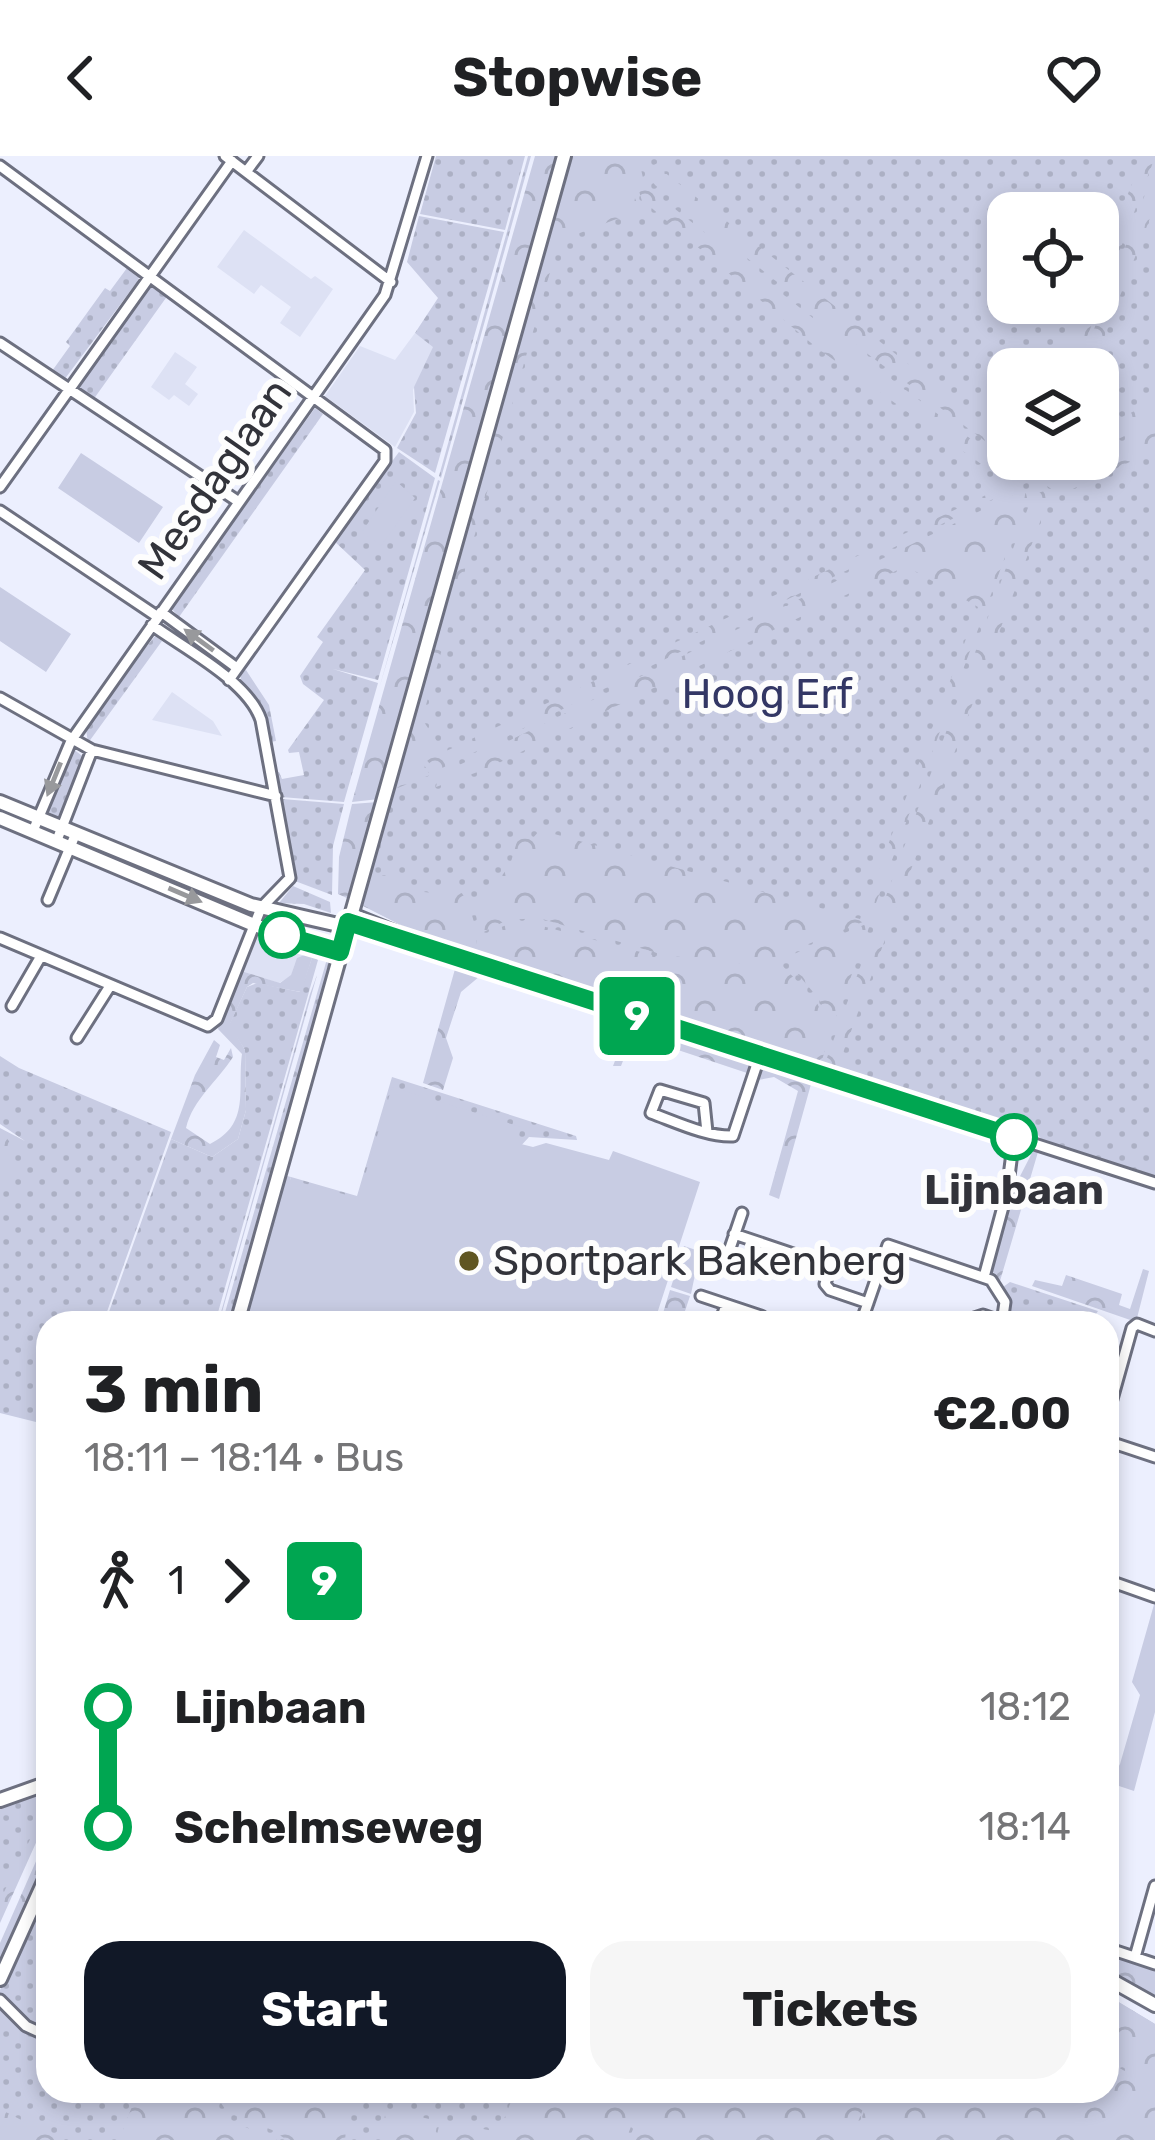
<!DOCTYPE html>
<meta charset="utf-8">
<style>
body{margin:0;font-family:Rubik,sans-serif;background:#f6f6f6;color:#202124;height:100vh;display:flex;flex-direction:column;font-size:45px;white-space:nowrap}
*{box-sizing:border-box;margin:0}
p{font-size:39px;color:#757577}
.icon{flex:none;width:66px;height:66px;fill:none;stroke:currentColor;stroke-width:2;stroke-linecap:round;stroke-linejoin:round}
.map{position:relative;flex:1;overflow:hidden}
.drawer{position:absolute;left:36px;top:1155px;width:1083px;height:792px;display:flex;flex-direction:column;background:#fff;border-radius:36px;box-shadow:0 6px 18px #0003}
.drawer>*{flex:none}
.badge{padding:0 24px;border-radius:9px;font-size:42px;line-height:78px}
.buttons{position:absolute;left:987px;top:36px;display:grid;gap:24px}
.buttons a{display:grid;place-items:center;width:132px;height:132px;border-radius:24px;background:#fff;box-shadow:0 6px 18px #0003;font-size:60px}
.map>.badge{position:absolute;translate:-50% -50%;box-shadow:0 0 0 6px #fff}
.legs{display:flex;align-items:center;gap:18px;height:132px;padding:0 48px;font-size:39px}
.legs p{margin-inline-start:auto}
.summary{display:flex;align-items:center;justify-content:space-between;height:204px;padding:0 48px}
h1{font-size:66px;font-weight:700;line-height:90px}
.primary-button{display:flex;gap:24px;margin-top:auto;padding:24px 48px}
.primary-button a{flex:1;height:138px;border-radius:36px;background:#111827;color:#fff;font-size:48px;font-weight:700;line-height:138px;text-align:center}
.primary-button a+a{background:#f6f6f6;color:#202124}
ul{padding:0 48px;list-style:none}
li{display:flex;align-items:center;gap:42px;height:120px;font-size:45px}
li i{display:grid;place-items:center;width:18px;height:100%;margin:0 15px;background:currentColor}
li i::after{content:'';width:30px;height:30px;margin:-15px;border:9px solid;border-radius:50%;background:#fff}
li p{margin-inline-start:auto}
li:first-child i{background:linear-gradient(#0000 50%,currentColor 0)}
li:last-child i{background:linear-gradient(currentColor 50%,#0000 0)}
header{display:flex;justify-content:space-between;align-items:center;height:156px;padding:0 48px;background:#fff;font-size:54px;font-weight:700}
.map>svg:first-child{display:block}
.built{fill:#dde1f4}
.grass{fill:url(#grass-dots);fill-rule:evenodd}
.forest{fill:url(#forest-crowns)}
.garden{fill:#c8cce3}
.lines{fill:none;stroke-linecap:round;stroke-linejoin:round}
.street-casing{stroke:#6d7080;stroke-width:15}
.secondary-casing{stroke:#6d7080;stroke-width:18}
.street{stroke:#fff;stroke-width:9}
.secondary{stroke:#fff;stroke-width:12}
.oneway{fill:#98999c}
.line-1-casing{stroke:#fff;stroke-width:27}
.line-1{stroke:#00a651;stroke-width:18}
.stop-1-dot{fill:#fff;stroke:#00a651;stroke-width:6}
.poi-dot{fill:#605622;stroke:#fdfdfd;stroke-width:4.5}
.labels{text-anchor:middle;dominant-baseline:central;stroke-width:12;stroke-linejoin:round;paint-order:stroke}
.street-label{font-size:42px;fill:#32333a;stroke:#fdfdfd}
.park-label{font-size:42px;fill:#333765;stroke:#fdfdfd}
.stop-label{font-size:42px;font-weight:bold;fill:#32333a;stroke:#fdfdfd}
.poi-label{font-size:42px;fill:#32333a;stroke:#fdfdfd;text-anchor:start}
</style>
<header><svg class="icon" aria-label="back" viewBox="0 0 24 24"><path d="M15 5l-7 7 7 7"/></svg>Stopwise<svg class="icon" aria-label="heart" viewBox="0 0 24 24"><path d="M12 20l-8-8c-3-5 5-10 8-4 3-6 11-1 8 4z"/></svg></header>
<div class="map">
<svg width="1155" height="1984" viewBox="0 0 1155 1984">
<defs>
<pattern id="grass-dots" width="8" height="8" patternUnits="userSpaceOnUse" patternTransform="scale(3)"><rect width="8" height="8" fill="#c8cce3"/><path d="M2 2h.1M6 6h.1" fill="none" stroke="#acb0c4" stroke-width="1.8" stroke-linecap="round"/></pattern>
<pattern id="forest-crowns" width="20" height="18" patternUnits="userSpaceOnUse" patternTransform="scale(3)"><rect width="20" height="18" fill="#c8cce3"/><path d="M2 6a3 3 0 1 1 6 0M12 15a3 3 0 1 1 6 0" fill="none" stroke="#acb0c4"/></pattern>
</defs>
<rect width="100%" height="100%" fill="#eceffe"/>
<!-- built -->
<path class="built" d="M244 74 311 123 315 120 333 133 300 181 280 167 291 151 261 129 254 138 217 111Z
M415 177 434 190 413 234 414 256 395 291 325 240 360 190 395 204Z
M175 196 197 211 185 228 198 238 189 250 174 239 169 244 151 231Z
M172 536 213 565 222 580 152 564Z
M259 777 296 793 311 798 295 808 291 820 279 827 241 815Z"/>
<!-- grass -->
<path class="grass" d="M436 0H525L505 74 420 58Z
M528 0H531L441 322 439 320Z
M569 0H1155V1022L1044 986 1037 978 1024 974 1021 979 825 916 823 910 789 896 783 898 429 783 359 748ZM1008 57H1098V147H1008ZM1008 213H1098V303H1008Z
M419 60 504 76 435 317 397 292 416 257 414 231 433 191 415 177 438 142 407 106Z
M127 112 139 121 137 126 64 224 52 215 70 190 66 186 105 132 110 135Z
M153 128 168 139 93 244 78 233 79 225Z
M315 252 323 258 179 461 171 452Z
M399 296 435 322 378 524 333 513 378 527 344 646 281 641 276 616H279L282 623 304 619 299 596 289 597 288 594 324 544 303 528 300 520 323 486 317 481 365 414 333 384Z
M438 324 440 325 379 533Z
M155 480 162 485 88 587 86 573 93 559Z
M246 514 269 549 276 585 270 586 262 554 241 524 240 517Z
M73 593 85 602 63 657 57 661 45 654Z
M282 643 344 648 333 690 332 739 295 725Z
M84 685 247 752 248 756 240 758 82 691Z
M293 730 330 746 331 757 304 748 279 747Z
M313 799 318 804 215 1167H105L171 983 212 1001 238 983 246 954 245 894 229 869 247 831 257 827 300 836Z
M327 803 332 811 232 1167H222Z
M317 819 219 1167H218L310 838Z
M0 900 19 912 171 976 103 1167H48V1269L0 1257V972L25 985 0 968Z
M392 921 576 980 577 984 529 981 518 993 392 1075 282 1052 291 1021 357 1040Z
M1010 1126 1098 1155 1090 1167H1043L1009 1155 1003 1131Z
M48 1632V1647L0 1758V1648Z
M48 1728V1935H1107V1839L1155 1868V1984H0V1834Z"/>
<!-- forest -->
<path class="forest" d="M535 0H559L379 643 352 646Z
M569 0H638L643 22 634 40 640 54 559 85 422 563 444 596 986 339 1001 326V322L817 192 648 49 644 52 639 35 646 30 866 204 1028 326 436 615 405 579Z
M1143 0 1155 1 1075 213H1060L1085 147H1098V113Z
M658 7 659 12 986 269 1008 262V302L869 199 655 29 647 17 650 11Z
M1155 12V49L1092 213H1079Z
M1155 245V265L1098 293V255L1112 266Z
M1155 270V294L1060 339 1047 330V324L1088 303H1098V298Z
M1025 333 1027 342 870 763 779 800 754 805 667 800 539 762 507 764 480 778 475 755 510 709 518 682 532 683 540 674 860 763 978 451 906 410 486 613 436 631C438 621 442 617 451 613Z
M1045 335 1054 340 1046 350 837 913 824 910 1033 338Z
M404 583 416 595 430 619 390 635Z
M378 646 349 743 338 738 339 701 352 648Z
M399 719 415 735 442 738 452 725C470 742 478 772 477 796L429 784 359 747 366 720Z
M523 765 667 803 755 808 777 804 816 845 831 876 820 910 789 896 783 898 483 798C484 774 502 769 523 765Z
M871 766 834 867 831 870 819 843 784 802Z
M307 798 313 799 301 836 253 827 247 831 230 868 245 894 246 954 238 983 212 1001 171 983 195 919 214 884 220 889 216 901 224 904 231 892 233 901C217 926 193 943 186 972L210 988C251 968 237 933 242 898L218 873 241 815 280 827 291 819 297 802Z
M455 813 480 820 461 836 446 882 453 902 443 934 423 927Z
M635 864 754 902 750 918 633 879 621 910H613L629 868Z
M763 905 813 921 779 1043 769 1039 798 935 774 921 758 924 755 921Z
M0 976C21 991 14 1015 4 1033L0 1030Z
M1033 995 1038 996 1000 1125 992 1115 1017 1026Z
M283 1019 291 1021 248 1167H240Z
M684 1090 705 1097 697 1109 691 1138 671 1131Z
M1143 1113 1149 1115 1136 1166 1032 1130 1035 1124 1062 1130 1066 1119 1122 1138 1119 1149 1130 1153Z
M670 1134 690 1140 681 1167H660Z
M48 1647V1660L0 1767V1744Z
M48 1678V1706L0 1813V1787Z
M1107 1795 1155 1811V1844L1107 1816Z
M1107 1839 1155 1868V1929L1107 1902Z
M1107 1905 1155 1932V1984H853L872 1935H1107Z
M138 1935H183L238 1968 277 1984H119Z
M239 1935H304L349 1945 345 1984H287L272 1974 227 1956 221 1947Z
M515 1935H644L626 1984H436L440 1965 499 1976Z
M647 1935H870L851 1984H629Z
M0 1953 60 1984H0Z
M386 1953 438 1965 434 1984H381Z"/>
<!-- garden -->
<path class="garden" d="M81 297 163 351 139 387 58 332Z
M396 325 415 342 381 390 362 376Z
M0 431 71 478 46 516 0 485Z
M392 931 521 971 517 987 533 991 546 987 609 1004 613 995 700 1026 654 1167H246L288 1023 358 1042Z
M1155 1445V1556L1134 1635 1110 1627 1120 1608 1140 1539 1132 1526Z"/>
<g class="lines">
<defs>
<path id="street" d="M225 0 391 126
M0 10 385 294V305L229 524
M246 16 258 0
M0 187 239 346
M0 331 232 5
M0 355 158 461
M161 456 237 512
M0 542 92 594 276 640
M33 675 71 585 385 139 427 0
M57 684 92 594
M48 744 76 677
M351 757 407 780
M348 766 1155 1027
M0 782 208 870 217 863 261 752 290 722 261 564C248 525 185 493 152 469
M12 850 41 800
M77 882 110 830
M707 976 704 947 660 934 651 957C676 966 707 981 733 980L760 899
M734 1078 826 1109 829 1115 825 1128 830 1134 868 1147
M728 1098 742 1057
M984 1121 1007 1036 1014 981
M701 1140 761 1160 770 1167
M720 1167 726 1149
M861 1167 888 1089 991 1124 1005 1146 1002 1167
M959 1167 983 1159 1003 1166
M1107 1261 1132 1172 1137 1168 1155 1175
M1107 1285 1155 1301
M1107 1424 1155 1441
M1107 1536V1541
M1107 1792 1155 1808
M1135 1801 1155 1730
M0 1844 26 1870 48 1880"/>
<path id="secondary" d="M0 646 251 749 347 771
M0 662 254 769 340 796
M237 1167 564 0
M0 1644 48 1627
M1107 1822 1155 1849
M0 1823 48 1717"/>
</defs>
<!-- street casing -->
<use href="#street" class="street-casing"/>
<!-- secondary casing -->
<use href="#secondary" class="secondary-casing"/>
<!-- street -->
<use href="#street" class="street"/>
<!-- secondary -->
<use href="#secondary" class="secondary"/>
</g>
<!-- one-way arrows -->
<defs><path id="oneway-solid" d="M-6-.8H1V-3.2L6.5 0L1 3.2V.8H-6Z" transform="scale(3)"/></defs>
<g class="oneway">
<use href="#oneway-solid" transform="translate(199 484) rotate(-144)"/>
<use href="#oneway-solid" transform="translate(54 623) rotate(112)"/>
<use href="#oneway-solid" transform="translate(185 739) rotate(23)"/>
</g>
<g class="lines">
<defs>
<path id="line-1" d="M282 779 340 796 348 766 1014 981"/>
</defs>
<!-- line-1 casing -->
<use href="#line-1" class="line-1-casing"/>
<!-- line-1 -->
<use href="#line-1" class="line-1"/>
</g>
<!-- markers -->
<g class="stop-1-dot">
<circle cx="282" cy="779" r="21"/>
<circle cx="1014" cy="981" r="21"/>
</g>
<circle class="poi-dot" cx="469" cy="1105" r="12"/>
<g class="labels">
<!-- street labels -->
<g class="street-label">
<text transform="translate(215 323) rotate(-55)">Mesdaglaan</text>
</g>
<!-- park labels -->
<g class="park-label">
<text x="767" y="538">Hoog Erf</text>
</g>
<!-- stop labels -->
<g class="stop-label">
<text x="1014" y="1034">Lijnbaan</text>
</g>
<!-- poi labels -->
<g class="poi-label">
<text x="493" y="1105">Sportpark Bakenberg</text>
</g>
</g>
</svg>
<div class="buttons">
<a><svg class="icon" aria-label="locate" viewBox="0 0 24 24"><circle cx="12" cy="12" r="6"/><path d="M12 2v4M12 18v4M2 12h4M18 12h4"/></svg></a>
<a><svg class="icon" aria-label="layers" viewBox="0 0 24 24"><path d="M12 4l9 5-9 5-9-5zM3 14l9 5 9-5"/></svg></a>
</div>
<b class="badge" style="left:637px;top:860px;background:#00a651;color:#fff">9</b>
<section class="drawer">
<div class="summary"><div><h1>3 min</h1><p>18:11 – 18:14 · Bus</p></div><b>€2.00</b></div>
<div class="legs"><svg class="icon" aria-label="walk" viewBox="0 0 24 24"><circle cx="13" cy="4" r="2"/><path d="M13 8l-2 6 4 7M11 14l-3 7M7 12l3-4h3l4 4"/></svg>1<svg class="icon" aria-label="forward" viewBox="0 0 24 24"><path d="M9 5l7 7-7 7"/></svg><b class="badge" style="background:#00a651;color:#fff">9</b></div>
<ul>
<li><i style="color:#00a651"></i><b>Lijnbaan</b><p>18:12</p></li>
<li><i style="color:#00a651"></i><b>Schelmseweg</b><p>18:14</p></li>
</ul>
<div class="primary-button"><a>Start</a><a>Tickets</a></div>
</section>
</div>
